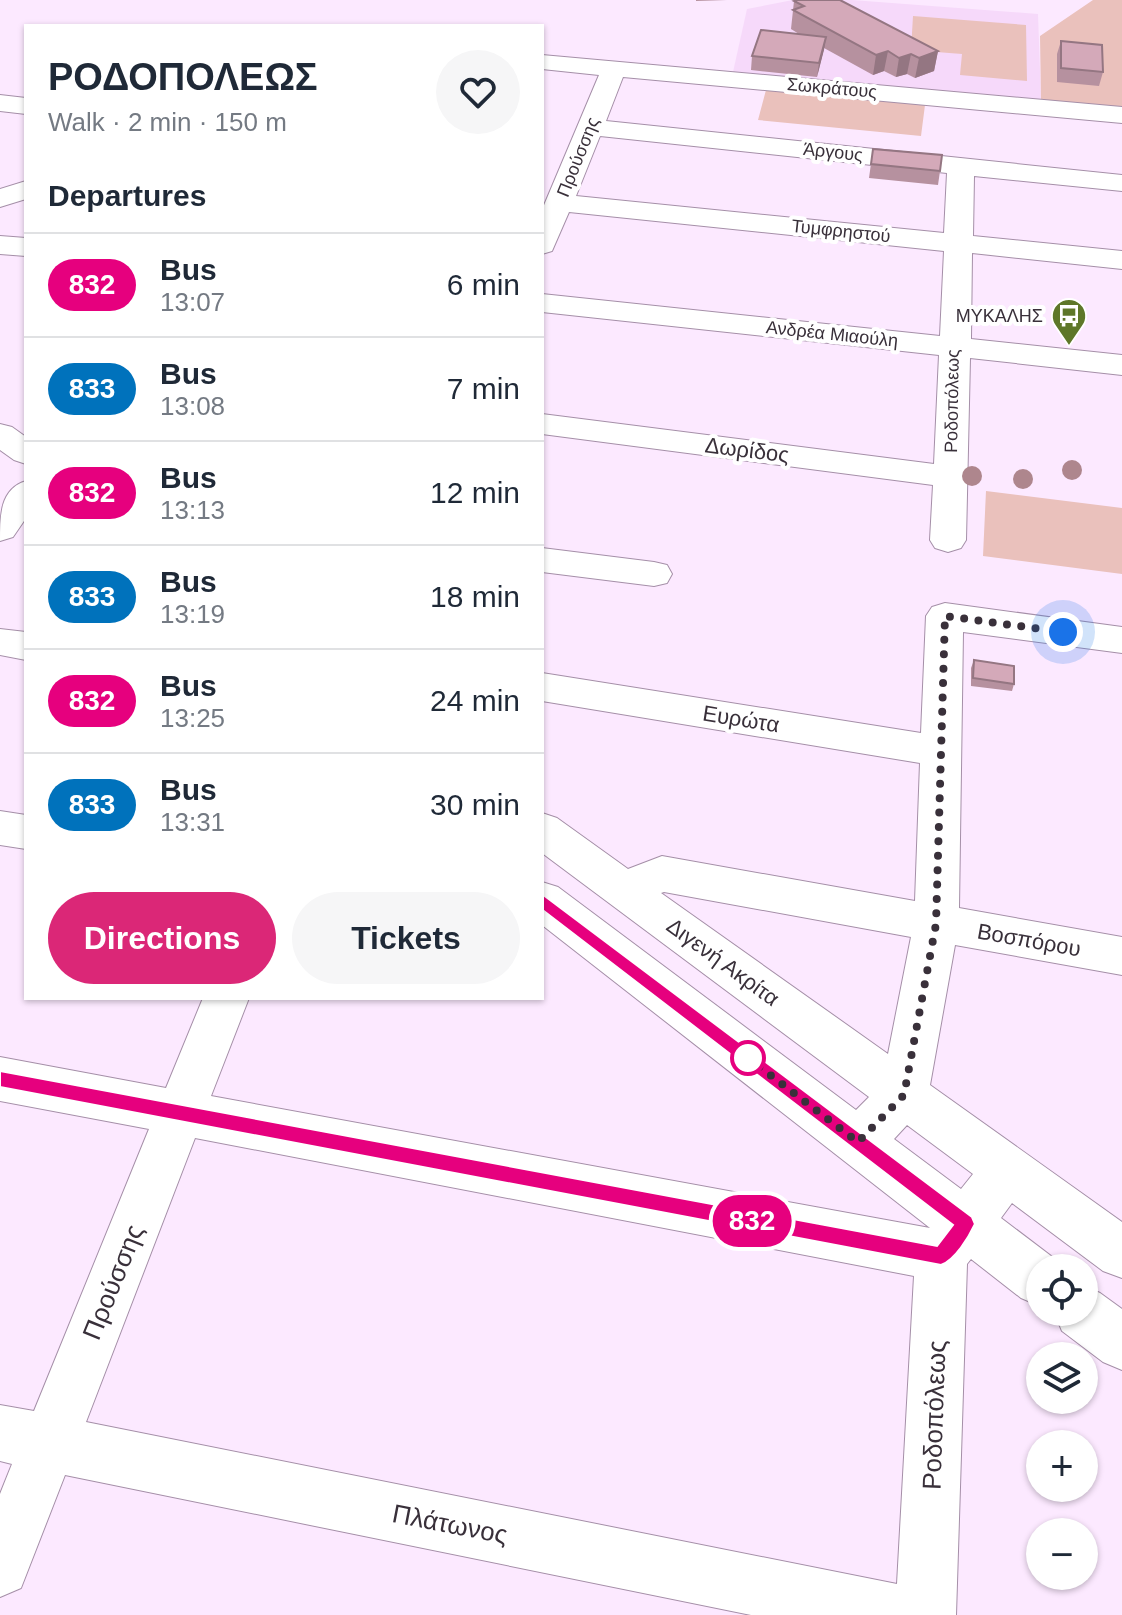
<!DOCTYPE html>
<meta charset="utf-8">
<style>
body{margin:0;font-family:Helvetica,sans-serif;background:#f6f6f7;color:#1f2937;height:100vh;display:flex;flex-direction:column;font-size:30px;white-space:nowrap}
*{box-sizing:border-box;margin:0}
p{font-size:26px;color:#747a83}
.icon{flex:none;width:44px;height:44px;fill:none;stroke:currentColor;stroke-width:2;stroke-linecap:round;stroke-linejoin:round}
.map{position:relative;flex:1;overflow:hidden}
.sheet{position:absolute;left:24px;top:24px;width:520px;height:976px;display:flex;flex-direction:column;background:#fff;border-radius:0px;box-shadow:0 2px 6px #0004}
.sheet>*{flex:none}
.badge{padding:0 16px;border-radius:26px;font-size:28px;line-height:52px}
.controls{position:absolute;left:1026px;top:1254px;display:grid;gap:16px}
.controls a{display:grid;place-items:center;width:72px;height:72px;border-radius:50%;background:#fff;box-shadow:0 2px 6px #0004;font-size:40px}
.you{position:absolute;width:40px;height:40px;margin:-20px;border:6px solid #fff;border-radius:50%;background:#1a73e8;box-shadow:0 0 0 12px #1a73e833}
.map>.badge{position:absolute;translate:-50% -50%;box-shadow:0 0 0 4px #fff}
h2{padding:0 24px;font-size:30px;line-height:72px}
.round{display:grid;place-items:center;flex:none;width:84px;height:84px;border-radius:42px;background:#f6f6f7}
.overview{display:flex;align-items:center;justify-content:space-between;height:136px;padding:0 24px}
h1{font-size:38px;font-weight:700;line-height:60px}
.button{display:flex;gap:16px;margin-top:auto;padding:16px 24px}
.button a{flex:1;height:92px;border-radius:48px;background:#db2777;color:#fff;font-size:32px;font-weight:700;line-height:92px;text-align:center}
.button a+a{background:#f6f6f7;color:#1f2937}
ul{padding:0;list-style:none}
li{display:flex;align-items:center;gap:24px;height:104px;padding:0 24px;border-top:2px solid #e0e1e3}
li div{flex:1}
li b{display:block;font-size:30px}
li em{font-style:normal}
li .badge{min-width:88px;font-weight:700;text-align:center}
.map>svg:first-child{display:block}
.built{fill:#f6d9fa}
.green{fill:#eac1bc}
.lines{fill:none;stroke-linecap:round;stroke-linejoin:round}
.minor-casing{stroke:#a58fa8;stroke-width:2}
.minor{fill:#fff;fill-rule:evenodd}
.tree{fill:#ae868d}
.wall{fill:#b6919f}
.shaded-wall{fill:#947682}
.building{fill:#d4a9b9;stroke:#947682;stroke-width:2}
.line{fill:#e6007e;stroke:#fff;stroke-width:2}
.walk{stroke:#39303a;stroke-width:8;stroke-dasharray:0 14.4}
.stop-dot{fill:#fff;stroke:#e6007e;stroke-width:4}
.labels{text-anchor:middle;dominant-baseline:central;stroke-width:8;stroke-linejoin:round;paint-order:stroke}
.far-street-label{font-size:18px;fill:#39303a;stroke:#fff}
.far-poi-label{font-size:18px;fill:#39303a;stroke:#fff;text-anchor:end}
.street-label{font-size:22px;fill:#39303a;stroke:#fff}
.near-street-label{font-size:26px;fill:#39303a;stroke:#fff}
</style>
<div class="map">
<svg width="1122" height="1615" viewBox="0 0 1122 1615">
<rect width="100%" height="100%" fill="#fce9ff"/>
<!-- built -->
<path class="built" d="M793 0H852L1038 14 1041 100 733 72 747 9Z"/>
<!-- green -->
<path class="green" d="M1093 0H1122V108L1041 100 1040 36Z
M913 16 1026 25 1027 81 960 75 962 54 911 50Z
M766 90 925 105 921 136 758 120Z
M986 491 1122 508V574L983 556Z"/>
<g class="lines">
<defs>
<path id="minor" d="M542 55 1122 107V123L623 77 606 121 1122 175V191L974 176 973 236 1122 251V269L972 253 971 339 1122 355V375L970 358 966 540 961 548 948 552 935 548 930 540 933 485 542 434V414L934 464 939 355 542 312V294L940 336 944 251 569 212 552 251 542 254V210L599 75 542 69ZM600 136 947 173 944 233 576 196Z
M0 95 26 98V114L0 111Z
M26 181V199L0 207V189Z
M0 236 26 238V256L0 254Z
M0 424 12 427 26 437V464L14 460 0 450Z
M26 481V518L13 537 0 541C0 515 0 489 26 481Z
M542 548 654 562 667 565 672 574 667 583 654 586 542 572Z
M945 603 1122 627V653L963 632 959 908 1122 937V975L955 945 930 1085 1122 1222V1278L1103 1271 1012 1203 1001 1218 1059 1262 1061 1268H1040V1306L1021 1298 971 1259 967 1264 956 1615H751L65 1475 21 1588 0 1597V1494L12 1464 0 1461V1405L34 1411 149 1129 0 1101V1057L166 1088 203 998H249L211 1096 930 1228 542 925V882L558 887 856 1110 869 1097 542 853V813L557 818 628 869 662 856 915 901 920 763 542 701V673L921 733 926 616 932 607ZM664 892 911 937 888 1054 661 893ZM907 1125 973 1174 961 1189 894 1139ZM195 1138 914 1276 897 1584 86 1422Z
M0 629 26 632V660L0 655Z
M0 811 26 815V849L0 845Z
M1084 1286 1100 1293 1122 1309V1370L1103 1362 1062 1331 1054 1312H1084Z"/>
</defs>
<!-- minor casing -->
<use href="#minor" class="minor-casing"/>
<!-- minor -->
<use href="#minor" class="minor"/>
</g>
<!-- trees -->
<g class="tree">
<circle cx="1072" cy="470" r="10"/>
<circle cx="972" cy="476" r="10"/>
<circle cx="1023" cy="479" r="10"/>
</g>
<!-- wall -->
<path class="wall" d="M696 0H727L696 1Z
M794 1 938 51 934 71 915 78 907 74 896 77 884 71 873 75 824 48 817 77 751 70 752 56 799 34 791 29Z
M1061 41 1103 72 1099 86 1057 82V54Z
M873 149 940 171 938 185 869 178Z
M974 660 1014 684 1012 691 971 686V668Z"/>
<!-- shaded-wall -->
<path class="shaded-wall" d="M826 37 824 50 817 77 819 63Z
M888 51 884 71 873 75 876 55Z
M938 51 934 71 915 78 919 58Z
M911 54 907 74 896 77 899 58Z"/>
<!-- building -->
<path class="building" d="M797 0H840L938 51 919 58 911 54 899 58 888 51 876 55 793 10 804 6 794 1Z
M761 30 826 37 819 63 752 56Z
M1061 41 1102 45 1103 72 1061 68Z
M873 149 942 155 940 171 871 164Z
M974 660 1014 666V684L973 678Z"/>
<!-- line -->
<path class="line" d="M542 894 972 1217 975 1224C969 1237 955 1260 941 1265L0 1087V1071L937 1246 953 1225 536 905 534 901Z"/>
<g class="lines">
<!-- walk -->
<path class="walk" d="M748 1058 858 1142 904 1095 936 924 945 616 1063 632"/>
</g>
<!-- icons -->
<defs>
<symbol id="bus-pin" viewBox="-11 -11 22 30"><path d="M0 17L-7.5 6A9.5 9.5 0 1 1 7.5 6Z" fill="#5e7729" stroke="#fff"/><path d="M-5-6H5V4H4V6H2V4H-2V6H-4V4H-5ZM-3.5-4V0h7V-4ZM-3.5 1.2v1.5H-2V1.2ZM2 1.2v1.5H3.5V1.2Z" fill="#fff"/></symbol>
</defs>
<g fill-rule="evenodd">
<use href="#bus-pin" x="1049" y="296" width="40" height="54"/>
</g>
<!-- markers -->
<circle class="stop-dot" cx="748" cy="1058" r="16"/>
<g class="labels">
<!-- far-street labels -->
<g class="far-street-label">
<text transform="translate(832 88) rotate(5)">Σωκράτους</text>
<text transform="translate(833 152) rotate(6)">Άργους</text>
<text transform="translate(578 157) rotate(-68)">Προύσσης</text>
<text transform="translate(841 231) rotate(6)">Τυμφρηστού</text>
<text transform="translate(832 334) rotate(6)">Ανδρέα Μιαούλη</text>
<text transform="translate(952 401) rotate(-89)">Ροδοπόλεως</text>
</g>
<!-- far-poi labels -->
<g class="far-poi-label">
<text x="1043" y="316">ΜΥΚΑΛΗΣ</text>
</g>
<!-- street labels -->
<g class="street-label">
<text transform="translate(747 450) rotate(7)">Δωρίδος</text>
<text transform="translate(741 719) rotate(9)">Ευρώτα</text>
<text transform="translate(1029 940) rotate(10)">Βοσπόρου</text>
<text transform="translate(723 962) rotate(36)">Διγενή Ακρίτα</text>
</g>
<!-- near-street labels -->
<g class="near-street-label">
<text transform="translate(113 1282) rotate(-68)">Προύσσης</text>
<text transform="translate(934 1415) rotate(-88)">Ροδοπόλεως</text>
<text transform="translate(450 1524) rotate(11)">Πλάτωνος</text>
</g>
</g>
</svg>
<div class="controls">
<a><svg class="icon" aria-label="locate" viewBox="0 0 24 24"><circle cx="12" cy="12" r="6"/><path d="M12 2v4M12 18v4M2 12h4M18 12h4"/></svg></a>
<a><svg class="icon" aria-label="layers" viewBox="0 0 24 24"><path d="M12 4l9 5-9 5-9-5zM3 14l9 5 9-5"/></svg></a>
<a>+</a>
<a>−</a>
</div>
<div class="you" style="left:1063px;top:632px"></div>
<b class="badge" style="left:752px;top:1221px;background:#e6007e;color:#fff">832</b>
<section class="sheet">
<div class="overview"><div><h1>ΡΟΔΟΠΟΛΕΩΣ</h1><p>Walk · 2 min · 150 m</p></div><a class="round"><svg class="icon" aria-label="heart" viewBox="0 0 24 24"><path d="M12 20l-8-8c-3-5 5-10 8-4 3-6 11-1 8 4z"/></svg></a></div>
<h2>Departures</h2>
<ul>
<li><span class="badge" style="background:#e6007e;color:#fff">832</span><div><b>Bus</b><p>13:07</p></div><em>6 min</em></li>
<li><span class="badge" style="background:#0072bc;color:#fff">833</span><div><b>Bus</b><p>13:08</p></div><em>7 min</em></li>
<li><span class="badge" style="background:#e6007e;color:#fff">832</span><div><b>Bus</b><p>13:13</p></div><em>12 min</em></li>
<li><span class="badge" style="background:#0072bc;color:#fff">833</span><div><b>Bus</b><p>13:19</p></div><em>18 min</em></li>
<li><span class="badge" style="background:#e6007e;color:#fff">832</span><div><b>Bus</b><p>13:25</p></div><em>24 min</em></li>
<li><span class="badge" style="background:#0072bc;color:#fff">833</span><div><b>Bus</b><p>13:31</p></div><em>30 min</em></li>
</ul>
<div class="button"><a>Directions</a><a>Tickets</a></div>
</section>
</div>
